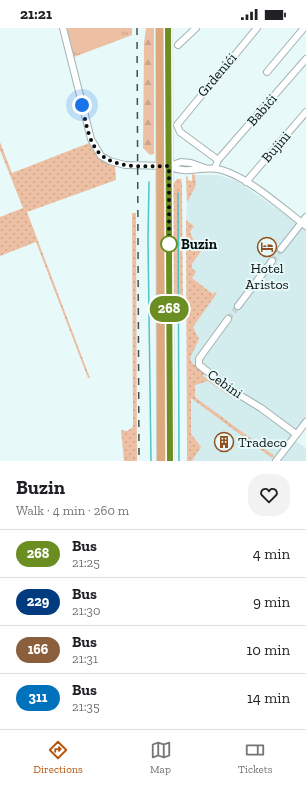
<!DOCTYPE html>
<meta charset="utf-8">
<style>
body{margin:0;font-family:"Zilla Slab",serif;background:#f2f2f2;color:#202124;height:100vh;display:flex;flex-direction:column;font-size:15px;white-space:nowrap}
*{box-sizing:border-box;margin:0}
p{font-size:13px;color:#757577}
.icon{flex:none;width:22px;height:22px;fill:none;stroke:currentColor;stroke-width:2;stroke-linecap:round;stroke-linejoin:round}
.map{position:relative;height:433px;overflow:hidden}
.details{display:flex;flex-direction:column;background:#fff;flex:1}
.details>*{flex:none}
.badge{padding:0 8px;border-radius:13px;font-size:14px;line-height:26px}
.you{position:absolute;width:20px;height:20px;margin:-10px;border:3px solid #fff;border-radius:50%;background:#1a73e8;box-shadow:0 0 0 6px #1a73e833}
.map>.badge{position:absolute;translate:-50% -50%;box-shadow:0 0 0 2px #fff}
.round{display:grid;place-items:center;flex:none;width:42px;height:42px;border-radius:16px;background:#f2f2f2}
.head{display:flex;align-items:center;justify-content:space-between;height:68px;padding:0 16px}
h1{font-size:19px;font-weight:700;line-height:30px}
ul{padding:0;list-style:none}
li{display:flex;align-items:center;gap:12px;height:48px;padding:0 16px;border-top:1px solid #e0e0e0}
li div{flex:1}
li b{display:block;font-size:15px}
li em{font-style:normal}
li .badge{min-width:44px;font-weight:700;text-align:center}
.status{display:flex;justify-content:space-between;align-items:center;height:28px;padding:0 20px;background:#fff;direction:ltr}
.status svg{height:11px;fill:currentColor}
.tab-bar{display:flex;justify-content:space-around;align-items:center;height:56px;border-top:1px solid #e0e0e0;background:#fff;font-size:11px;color:#757577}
.tab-bar a{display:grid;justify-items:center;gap:2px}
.tab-bar .active{color:#b45309}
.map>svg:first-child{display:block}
.built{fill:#d3edee}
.grass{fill:url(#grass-dots)}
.forest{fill:url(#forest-firs)}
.park{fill:url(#park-tufts)}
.pitch{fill:#edc0a3}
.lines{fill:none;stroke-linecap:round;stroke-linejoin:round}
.stream{stroke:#50c3cb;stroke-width:1.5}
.minor-tunnel{stroke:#c7d6d7;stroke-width:6;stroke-dasharray:6 3;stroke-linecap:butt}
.minor-casing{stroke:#a2b3b4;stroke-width:8}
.major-casing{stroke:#d3d4d4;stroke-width:10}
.minor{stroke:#fff;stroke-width:6}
.major{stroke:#dea87d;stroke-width:8}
.rail{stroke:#454e4e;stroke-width:1.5;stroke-dasharray:7 7;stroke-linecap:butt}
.line-casing{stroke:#fff;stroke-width:9}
.line{stroke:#6b8e23;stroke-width:6}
.walk{stroke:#090f0f;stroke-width:4;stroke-dasharray:0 7.2}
.stop-dot{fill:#fff;stroke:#6b8e23;stroke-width:2}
.labels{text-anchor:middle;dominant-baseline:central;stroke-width:4;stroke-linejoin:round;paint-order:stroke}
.street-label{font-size:14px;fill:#090f0f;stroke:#e8f9fa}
.stop-label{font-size:14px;font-weight:bold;fill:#090f0f;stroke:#e8f9fa;text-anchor:start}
.poi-label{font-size:14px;fill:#090f0f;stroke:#e8f9fa}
</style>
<div class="status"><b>21:21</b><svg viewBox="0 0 49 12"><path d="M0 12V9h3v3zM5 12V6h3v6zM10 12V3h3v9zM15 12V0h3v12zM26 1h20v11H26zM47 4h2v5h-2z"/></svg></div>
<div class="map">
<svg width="306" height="433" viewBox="0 0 306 433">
<defs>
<pattern id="grass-dots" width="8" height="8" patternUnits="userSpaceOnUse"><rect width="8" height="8" fill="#edc0a3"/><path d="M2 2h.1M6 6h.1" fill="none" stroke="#caa48b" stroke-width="1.8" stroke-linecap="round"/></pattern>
<pattern id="forest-firs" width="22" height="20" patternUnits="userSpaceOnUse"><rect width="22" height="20" fill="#edc0a3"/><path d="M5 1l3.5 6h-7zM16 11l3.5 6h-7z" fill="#caa48b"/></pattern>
<pattern id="park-tufts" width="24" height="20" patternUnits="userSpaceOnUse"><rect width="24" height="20" fill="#edc0a3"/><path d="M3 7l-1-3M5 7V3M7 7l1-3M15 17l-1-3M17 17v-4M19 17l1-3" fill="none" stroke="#caa48b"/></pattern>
</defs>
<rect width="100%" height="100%" fill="#e8f9fa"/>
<!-- built -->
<path class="built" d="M195 147H218L237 153 306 201V397L294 412 306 420V433H187V304L213 266 192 250V236L204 219 193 211 190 204 194 198 186 192 187 175 196 157Z"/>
<!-- grass -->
<path class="grass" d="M0 114 12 145 89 115 99 131 115 138 116 152 27 184 90 350H88L36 214 0 228V189L23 180 0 122Z
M192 146 195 147 196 157 187 175 186 149 188 148V152L192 153Z
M177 151H181L182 155 183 293H173V156Z
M132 185H136L137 433H124L121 402 127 403 133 399Z
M164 188 166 197 167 433H164Z
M186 192 194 198 190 204 193 211 204 219 192 236V240L196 244 192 250 213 266 215 264 217 265 193 299 199 311 190 330 192 335 205 345 203 348 240 376 208 353 195 357V369L272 426 274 428 272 430 191 370V406L201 419 192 433H187Z"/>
<!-- forest -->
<path class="forest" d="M146 0H154V126L150 127 143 120 144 15Z"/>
<!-- park -->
<path class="park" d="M67 0H132V7L74 29Z"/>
<!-- pitch -->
<path class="pitch" d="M76 0H118L122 10 77 26 68 3Z"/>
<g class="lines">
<!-- stream -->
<path class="stream" d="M149 154 148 211 151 433
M178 165 179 433"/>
<!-- minor-tunnel -->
<path class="minor-tunnel" d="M272 233 281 221
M228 291 238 278"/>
<defs>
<path id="minor" d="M63 0 91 111 101 128 110 133 125 137 169 138 181 134 191 135 205 140
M178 17 196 0
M267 44 304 0
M218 132 306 31
M169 138C187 148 203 136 222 142 251 151 282 180 306 198
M215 140 218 132 180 104 177 97 257 0
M246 154 306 84
M281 221 306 189
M238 278 272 233
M228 291 201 328 199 331V337L233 363 261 380 296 406
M276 433 306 394"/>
<path id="major" d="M160 0 161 433
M168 0 170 433"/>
</defs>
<!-- minor casing -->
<use href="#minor" class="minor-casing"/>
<!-- major casing -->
<use href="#major" class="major-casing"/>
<!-- minor -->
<use href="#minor" class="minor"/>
<!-- major -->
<use href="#major" class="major"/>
<!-- rail -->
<path class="rail" d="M137 0 139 433"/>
</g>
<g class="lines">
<defs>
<path id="line" d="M168 0 170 433"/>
</defs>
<!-- line casing -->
<use href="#line" class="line-casing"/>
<!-- line -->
<use href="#line" class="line"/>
<!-- walk -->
<path class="walk" d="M82 77C85 90 87 105 93 116 106 143 144 138 169 138V220V216"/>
</g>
<!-- icons -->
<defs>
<symbol id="hotel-ring" viewBox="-11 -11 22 22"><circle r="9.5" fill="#e8f9fa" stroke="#904f1c" stroke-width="1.5"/><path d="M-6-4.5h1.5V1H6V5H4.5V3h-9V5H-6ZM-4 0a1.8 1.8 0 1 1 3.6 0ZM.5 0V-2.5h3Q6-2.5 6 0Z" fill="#904f1c"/></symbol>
<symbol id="building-ring" viewBox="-11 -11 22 22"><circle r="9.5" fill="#e8f9fa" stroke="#904f1c" stroke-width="1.5"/><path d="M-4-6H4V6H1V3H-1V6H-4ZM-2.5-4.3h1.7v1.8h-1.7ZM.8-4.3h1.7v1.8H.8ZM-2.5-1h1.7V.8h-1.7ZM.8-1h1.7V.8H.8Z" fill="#904f1c"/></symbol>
</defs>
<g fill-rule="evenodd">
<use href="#hotel-ring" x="256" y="208" width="22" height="22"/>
<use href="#building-ring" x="213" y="403" width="22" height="22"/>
</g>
<!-- markers -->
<circle class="stop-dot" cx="169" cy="216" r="8"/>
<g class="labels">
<!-- street labels -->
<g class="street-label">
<text transform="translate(217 47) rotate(-50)">Grdenići</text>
<text transform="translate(262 82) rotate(-49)">Babići</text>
<text transform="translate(276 119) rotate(-49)">Bujini</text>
<text transform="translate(225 356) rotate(35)">Cebini</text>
</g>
<!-- stop labels -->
<g class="stop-label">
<text x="181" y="216">Buzin</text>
</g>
<!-- poi labels -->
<g class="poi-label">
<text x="267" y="240">Hotel<tspan x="267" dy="16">Aristos</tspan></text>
<text x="238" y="414" text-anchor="start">Tradeco</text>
</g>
</g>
</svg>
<div class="you" style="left:82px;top:77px"></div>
<b class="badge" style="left:169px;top:281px;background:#6b8e23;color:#fff">268</b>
</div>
<section class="details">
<div class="head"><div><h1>Buzin</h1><p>Walk · 4 min · 260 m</p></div><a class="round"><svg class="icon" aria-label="heart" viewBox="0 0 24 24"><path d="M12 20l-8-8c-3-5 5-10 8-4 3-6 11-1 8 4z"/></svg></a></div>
<ul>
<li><span class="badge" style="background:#6b8e23;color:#fff">268</span><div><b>Bus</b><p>21:25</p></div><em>4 min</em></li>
<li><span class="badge" style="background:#003b80;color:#fff">229</span><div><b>Bus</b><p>21:30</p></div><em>9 min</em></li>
<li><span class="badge" style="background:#8b5e3c;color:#fff">166</span><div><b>Bus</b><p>21:31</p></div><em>10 min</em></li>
<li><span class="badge" style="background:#0072bc;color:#fff">311</span><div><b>Bus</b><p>21:35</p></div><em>14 min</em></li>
</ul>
</section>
<nav class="tab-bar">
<a class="active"><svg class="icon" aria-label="directions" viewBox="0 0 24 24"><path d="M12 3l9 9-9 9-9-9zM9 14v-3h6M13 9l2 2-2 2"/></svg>Directions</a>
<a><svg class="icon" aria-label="map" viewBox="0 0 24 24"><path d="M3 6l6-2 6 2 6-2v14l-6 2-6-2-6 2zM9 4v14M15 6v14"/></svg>Map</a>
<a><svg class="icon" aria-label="tickets" viewBox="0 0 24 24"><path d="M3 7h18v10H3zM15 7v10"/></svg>Tickets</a>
</nav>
